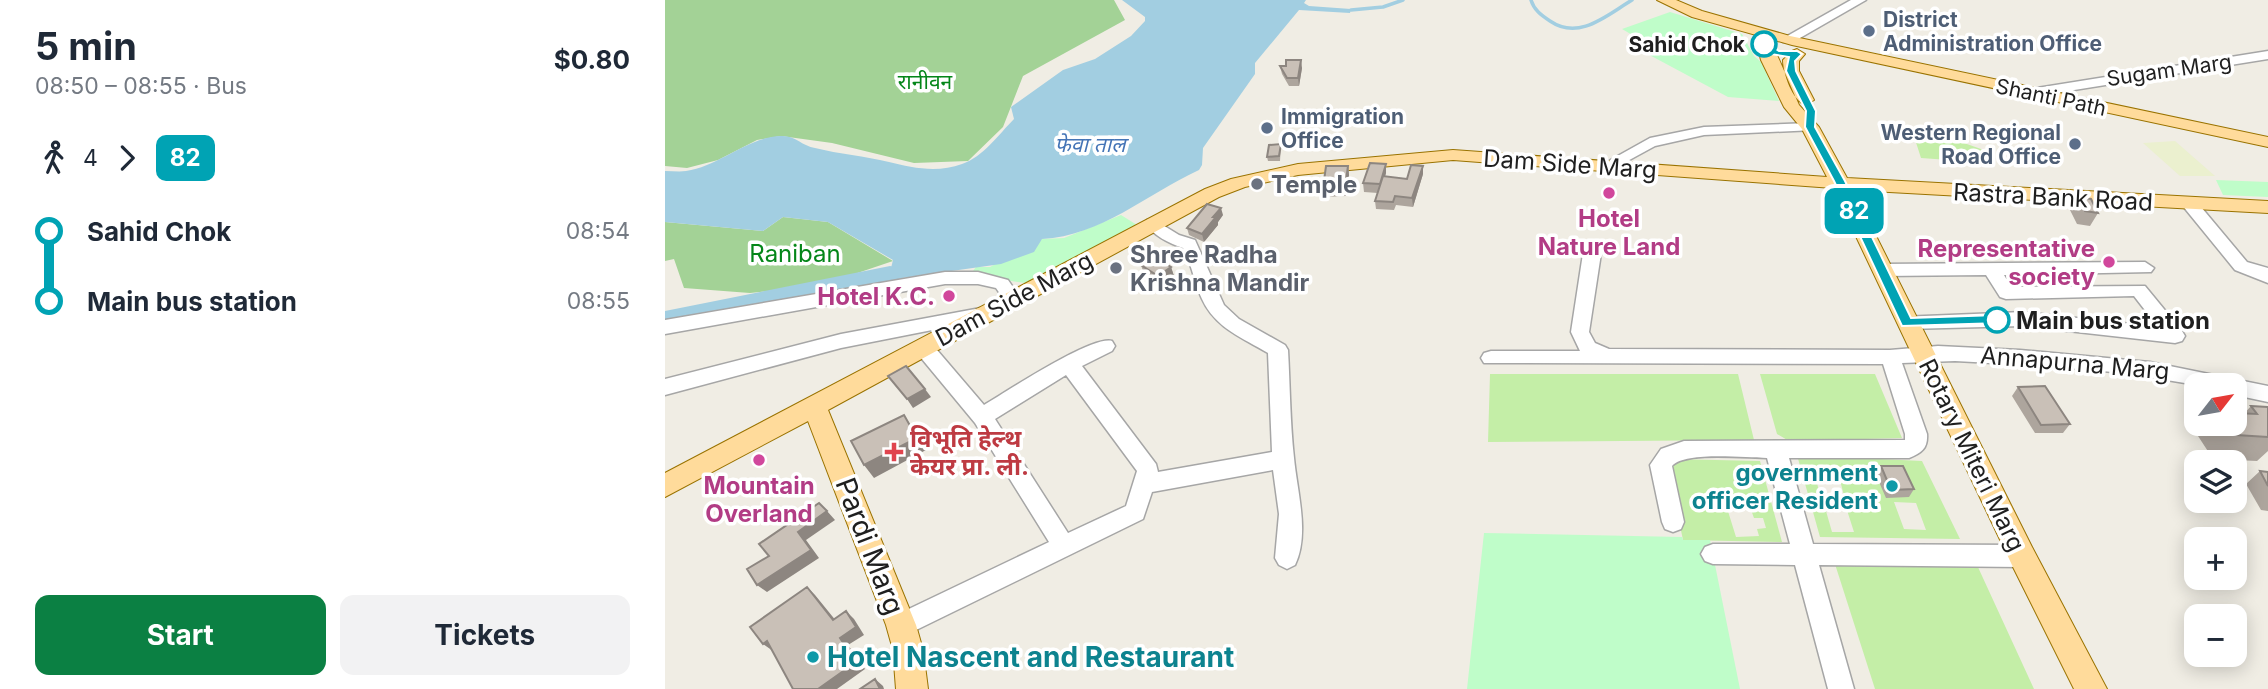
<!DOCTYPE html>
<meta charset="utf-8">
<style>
body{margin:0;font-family:Inter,"Noto Sans Devanagari",sans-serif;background:#f2f2f3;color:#1f2937;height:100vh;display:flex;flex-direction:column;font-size:26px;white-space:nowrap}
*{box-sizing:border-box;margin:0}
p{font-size:23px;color:#747a83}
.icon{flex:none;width:38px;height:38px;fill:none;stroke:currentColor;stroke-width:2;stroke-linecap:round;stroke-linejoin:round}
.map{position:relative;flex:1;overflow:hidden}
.sheet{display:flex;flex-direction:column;background:#fff;width:665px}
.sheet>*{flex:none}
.badge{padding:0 14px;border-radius:10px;font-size:24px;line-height:46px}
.needle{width:46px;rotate:59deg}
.buttons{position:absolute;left:1519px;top:373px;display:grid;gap:14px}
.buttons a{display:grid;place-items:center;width:63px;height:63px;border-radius:14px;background:#fff;box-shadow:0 4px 18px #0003;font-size:35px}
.map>.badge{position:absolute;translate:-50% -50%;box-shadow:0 0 0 4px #fff}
.legs{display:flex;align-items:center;gap:10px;height:77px;padding:0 35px;font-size:23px}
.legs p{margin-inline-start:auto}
.headline{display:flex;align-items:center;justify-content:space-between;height:119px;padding:0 35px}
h1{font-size:38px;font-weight:700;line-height:52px}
.button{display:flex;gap:14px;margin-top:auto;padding:14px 35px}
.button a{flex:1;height:80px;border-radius:14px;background:#0b8043;color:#fff;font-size:28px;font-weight:700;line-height:80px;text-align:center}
.button a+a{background:#f2f2f3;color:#1f2937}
ul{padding:0 35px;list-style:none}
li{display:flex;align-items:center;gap:24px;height:70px;font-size:26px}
li i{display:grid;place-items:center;width:10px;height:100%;margin:0 9px;background:currentColor}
li i::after{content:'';width:18px;height:18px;margin:-9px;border:5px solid;border-radius:50%;background:#fff}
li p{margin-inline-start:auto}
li:first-child i{background:linear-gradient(#0000 50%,currentColor 0)}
li:last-child i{background:linear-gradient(currentColor 50%,#0000 0)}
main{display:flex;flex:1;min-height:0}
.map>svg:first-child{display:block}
.farmland{fill:#ebf0cf}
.grass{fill:#c4eea7;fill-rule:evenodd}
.forest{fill:#a3d296}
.park{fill:#bffdc9}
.water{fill:#a2cee1}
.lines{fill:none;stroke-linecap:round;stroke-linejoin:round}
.stream{stroke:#a2cee1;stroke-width:3.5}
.river{fill:#a2cee1;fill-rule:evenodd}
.minor-casing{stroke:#a6a6a6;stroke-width:3}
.major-casing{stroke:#9a7300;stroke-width:2}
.minor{fill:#fff;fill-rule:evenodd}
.major{fill:#ffdb9b;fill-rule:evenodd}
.wall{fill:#ada59d}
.shaded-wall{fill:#8d8680}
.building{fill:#c9c0b7;stroke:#8d8680;stroke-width:2}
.line-1{fill:#00a3b4;stroke:#fff;stroke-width:2}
.service-dot{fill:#5c6f8a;stroke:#fff;stroke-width:2.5}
.stop-1-dot{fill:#fff;stroke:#00a3b4;stroke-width:3.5}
.worship-dot{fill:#6b7280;stroke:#fff;stroke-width:2.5}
.hotel-dot{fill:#d1479c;stroke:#fff;stroke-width:2.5}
.health-dot{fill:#e0444e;stroke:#fff;stroke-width:2.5}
.culture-dot{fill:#0f9aa8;stroke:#fff;stroke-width:2.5}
.labels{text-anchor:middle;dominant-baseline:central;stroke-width:7;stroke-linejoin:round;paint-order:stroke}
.far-service-label{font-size:21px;font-weight:bold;fill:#4e5e75;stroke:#fff;text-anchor:start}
.far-stop-label{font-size:21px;font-weight:bold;fill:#1f1f1f;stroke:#fff;text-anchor:end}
.far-street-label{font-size:21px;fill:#1f1f1f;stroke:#fff}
.far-park-label{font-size:21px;fill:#048619;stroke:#fff}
.far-water-label{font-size:21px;font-style:italic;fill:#4474b6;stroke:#fff}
.street-label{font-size:24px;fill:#1f1f1f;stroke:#fff}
.worship-label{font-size:24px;font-weight:bold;fill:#5b616d;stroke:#fff;text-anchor:start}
.hotel-label{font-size:24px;font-weight:bold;fill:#b23c85;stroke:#fff}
.park-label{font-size:24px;fill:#048619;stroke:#fff}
.stop-label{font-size:24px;font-weight:bold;fill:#1f1f1f;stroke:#fff;text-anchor:start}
.health-label{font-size:24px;font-weight:bold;fill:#be3a42;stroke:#fff;text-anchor:start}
.culture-label{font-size:24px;font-weight:bold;fill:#0d838f;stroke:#fff;text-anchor:end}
.near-street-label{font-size:28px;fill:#1f1f1f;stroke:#fff}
.near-culture-label{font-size:28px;font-weight:bold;fill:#0d838f;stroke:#fff;text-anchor:start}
</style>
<main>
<section class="sheet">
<div class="headline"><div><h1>5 min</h1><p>08:50 – 08:55 · Bus</p></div><b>$0.80</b></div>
<div class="legs"><svg class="icon" aria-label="walk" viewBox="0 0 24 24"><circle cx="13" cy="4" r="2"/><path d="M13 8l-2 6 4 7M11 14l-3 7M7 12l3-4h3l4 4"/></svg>4<svg class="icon" aria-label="forward" viewBox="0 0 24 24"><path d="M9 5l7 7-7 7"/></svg><b class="badge" style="background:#00a3b4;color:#fff">82</b></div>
<ul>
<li><i style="color:#00a3b4"></i><b>Sahid Chok</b><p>08:54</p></li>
<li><i style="color:#00a3b4"></i><b>Main bus station</b><p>08:55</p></li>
</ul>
<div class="button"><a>Start</a><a>Tickets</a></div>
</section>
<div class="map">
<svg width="1603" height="689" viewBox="0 0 1603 689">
<rect width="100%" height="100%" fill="#f0ede4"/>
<!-- farmland -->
<path class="farmland" d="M1510 141 1550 176H1515L1478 143Z"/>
<!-- grass -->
<path class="grass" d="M1247 130 1294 135 1299 143 1316 149 1321 156 1308 155 1311 162 1256 158Z
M825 374H1073L1089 440 823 442Z
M1095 374H1210L1237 438 1124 441 1112 434Z
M1132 455 1257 461 1295 539 1155 537ZM1150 475 1174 476 1180 500 1156 499ZM1229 502 1251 503 1261 530 1239 529ZM1159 504H1180L1189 532H1167Z
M1006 459 1095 461 1117 542 1018 540 1002 463ZM1085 507 1089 518H1098L1101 528 1092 529 1094 536 1071 537 1062 508Z
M1169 561 1312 565 1369 689H1210Z"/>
<!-- forest -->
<path class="forest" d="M0 0H449L460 20 358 76 338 127 303 161 249 163 167 143 116 136 92 140 53 160 22 168 0 166Z
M118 217 163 222 228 261 157 285 85 293 19 288 9 259 0 261V222L98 231Z"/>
<!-- park -->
<path class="park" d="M1005 12 1077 34 1089 56 1096 62 1114 101 1063 97 977 51 988 47 957 29Z
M1551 180 1603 182V197L1558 195Z
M456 215 472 225 360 283 305 275 311 267H325L377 239 399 238Z
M819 533 1017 537 1018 540H1045L1075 689H802Z"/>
<!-- water -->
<path class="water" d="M457 0H641L639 3 644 6 686 9 685 13 634 10 590 63V74L538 148 537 165 534 170C482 194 436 236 377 239L369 252 336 264 223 280 228 260 163 222 118 217 98 231 0 222V171C7 171 15 172 21 171 55 166 82 137 116 136 130 135 137 146 150 148 174 154 200 156 224 162 247 168 273 173 297 164 318 157 334 134 349 119L346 107 398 70 430 59 466 36 480 21V17Z"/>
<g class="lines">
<!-- stream -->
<path class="stream" d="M866 0C869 10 876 15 885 21 914 41 942 15 967 0
M686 10 718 7 738 0"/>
<!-- river -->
<path class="river" d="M225 266 234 268 237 274 234 280 0 329V311Z"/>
<defs>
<path id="minor" d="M1186 0H1201L1128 42H1118L1117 39Z
M1603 51V59L1365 97 1358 93 1365 89Z
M1145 123 1150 124 1152 127 1150 130 1039 135 990 146 946 170 941 172 933 167 985 138 1039 127Z
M1525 200 1531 201 1582 262 1603 268V283L1570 270 1517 205Z
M488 219 514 235 530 240 559 305 574 319 620 345 623 350C625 386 625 422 629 458 632 491 645 534 630 565L622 569 614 565 610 558 614 514 608 470 487 492 478 519 245 633 236 637 227 633 223 625 227 617 384 542 310 423 252 353 249 348 252 343H266L319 405C341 392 427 335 447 341L450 346 447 351 417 366 491 464 493 472 607 452 603 353C578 338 550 328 537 299 529 282 527 264 518 248 503 243 490 236 480 224L482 220ZM401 375 472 471 461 506 403 533 330 419Z
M928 241 937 247 924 332 930 343 944 349 1225 350 1273 346 1355 350 1485 362 1603 386V402L1570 395V385H1532L1459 373 1381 366 1290 361 1237 363 1262 434C1263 448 1257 453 1244 458H1124L1148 544 1357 545 1365 549 1369 556 1365 563 1357 567 1154 565 1189 689H1163L1130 565 1048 564 1040 561 1036 554 1040 547 1048 544H1125L1102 458C1080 458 1021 451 1007 466L1019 522 1016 529 1008 532 1000 529 997 522 985 465 996 449 1019 441 1240 440V434L1218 364 819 363 816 358 819 353 826 351H915L906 332 919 247Z
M1480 262 1489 268 1486 272 1339 275 1346 287 1480 286 1517 331 1520 336 1517 341 1510 343 1358 326 1242 329 1235 327 1233 322 1235 317 1358 312 1493 327 1469 296 1341 299 1335 297 1321 275 1217 276 1208 270 1217 264Z
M280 272H313L343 280 357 300 354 304H342L331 288 313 284H280L0 334V320Z
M321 307 328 308 330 313 328 318 176 348 0 395V379L176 334Z"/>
<path id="major" d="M992 0H1011L1037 11 1125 36 1603 137V147L1127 45 1027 17Z
M1101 43 1109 48 1134 105 1154 127 1182 178 1603 201V213L1188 190 1367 547 1442 689H1409L1347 565 1168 188 788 160 633 175 580 187 554 197 163 410 251 625 258 650 263 689H231L228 650 221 625 143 421 0 497V473L540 189 566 179 633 164 788 150 1162 177 1137 129 1119 107 1096 60 1093 48Z
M1132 49 1140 54 1134 61V71L1149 100 1141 105C1127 101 1118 73 1118 60L1127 51Z"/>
</defs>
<!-- minor casing -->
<use href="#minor" class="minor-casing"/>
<!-- major casing -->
<use href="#major" class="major-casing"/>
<!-- minor -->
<use href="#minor" class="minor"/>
<!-- major -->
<use href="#major" class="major"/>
</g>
<!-- wall -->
<path class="wall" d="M615 66 637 68 634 86H624L617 74Z
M616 144 615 161H603L602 157Z
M721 164V173L720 176 742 179 758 174 748 207 731 205 729 210 711 209 710 201 713 193 699 192 698 183Z
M683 166 684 175 681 196 659 197 658 188Z
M1413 197 1433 213 1425 226 1412 224 1405 210Z
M558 215 553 222V225L539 242 524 235 522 228Z
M476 265 506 267 509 276 496 285 479 274Z
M1353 387 1405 424 1398 433H1370L1347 396Z
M1586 406 1603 407V451L1592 461 1548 459 1533 436 1545 424H1570Z
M1216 466 1249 489 1244 497 1221 498 1211 475Z
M1595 471 1603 472V511L1596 510 1581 484Z"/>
<!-- shaded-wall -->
<path class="shaded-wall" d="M636 60 637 68 634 86 633 78Z
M721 164V173L715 193V184Z
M683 166 684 175 681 196 680 188Z
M758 166V174L748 207 747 198Z
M556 208 558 215 553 222V225L539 242 537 234 548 217Z
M506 267 509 276 496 285 493 276Z
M260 389 266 397 248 408 242 399Z
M239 415 261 450 209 478 199 465Z
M162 511 170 520 141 540 154 558 102 592 92 585 133 532Z
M142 587 150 595 176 627 168 620Z
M181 611 189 619 199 635 183 645 200 669 172 689H153L175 638Z
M102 641 108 651 98 644Z
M210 679 218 686 219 689H215Z"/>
<!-- building -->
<path class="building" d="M621 60H636L633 78H622L615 66H621Z
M616 144 614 156 602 157 604 145Z
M705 163 721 164 715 184 698 183Z
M746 165 758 166 747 198 730 196 728 202 710 201 718 176 742 179Z
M661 166H683L680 188H658Z
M1413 197 1426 199 1433 213 1420 211Z
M542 204 556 208 548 217H551L537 234 522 228Z
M490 257 506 267 493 276 476 265Z
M241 366 260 389 242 399 223 376Z
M1380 386 1405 424 1376 425 1353 387Z
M1586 406 1603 407V437L1571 435 1563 424H1570V413L1592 414Z
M239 415 252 438 199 465 186 441Z
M1216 466H1238L1249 489 1226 490Z
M1595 471 1603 472V486Z
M154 503 162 511 133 532 146 550 92 585 82 569 104 556 94 544Z
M142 587 168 620 181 611 191 627 175 638 191 662 153 689H128L102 641 98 644 85 627Z
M210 679 215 689H195Z"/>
<!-- line-1 -->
<path class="line-1" d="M1099 41 1114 51H1132L1137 54 1130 61 1131 71 1151 111 1150 127 1180 181 1246 318 1332 315 1337 317V323L1237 326 1169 181 1140 127 1141 111 1121 71 1124 57 1100 53 1094 44Z"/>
<!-- markers -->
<g class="service-dot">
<circle cx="1204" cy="31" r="7"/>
<circle cx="602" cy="128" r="7"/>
<circle cx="1410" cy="144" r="7"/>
</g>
<g class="stop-1-dot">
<circle cx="1099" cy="44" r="12"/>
<circle cx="1332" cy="320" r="12"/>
</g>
<g class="worship-dot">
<circle cx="592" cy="184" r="7"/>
<circle cx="451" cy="268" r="7"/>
</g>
<g class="hotel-dot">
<circle cx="944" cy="193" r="7"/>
<circle cx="1444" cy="262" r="7"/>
<circle cx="284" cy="296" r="7"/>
<circle cx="94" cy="460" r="7"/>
</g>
<path class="health-dot" d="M225.5 441.5h7v7h7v7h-7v7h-7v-7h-7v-7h7z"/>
<g class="culture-dot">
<circle cx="1227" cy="486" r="7"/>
<circle cx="148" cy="657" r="7"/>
</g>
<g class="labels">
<!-- far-service labels -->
<g class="far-service-label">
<text x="1218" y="19">District<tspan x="1218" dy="24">Administration Office</tspan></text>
<text x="616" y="116">Immigration<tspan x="616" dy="24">Office</tspan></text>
<text x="1396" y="132" text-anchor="end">Western Regional<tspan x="1396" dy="24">Road Office</tspan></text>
</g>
<!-- far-stop labels -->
<g class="far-stop-label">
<text x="1080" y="44">Sahid Chok</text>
</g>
<!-- far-street labels -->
<g class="far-street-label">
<text transform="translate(1504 70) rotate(-8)">Sugam Marg</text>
<text transform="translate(1386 97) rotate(12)">Shanti Path</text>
</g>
<!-- far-park labels -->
<g class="far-park-label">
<text x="260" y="81">रानीवन</text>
</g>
<!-- far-water labels -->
<g class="far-water-label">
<text x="425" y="144">फेवा ताल</text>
</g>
<!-- street labels -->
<g class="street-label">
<text transform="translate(905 164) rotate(4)">Dam Side Marg</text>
<text transform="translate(1388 197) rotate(3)">Rastra Bank Road</text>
<text transform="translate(349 299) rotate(-28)">Dam Side Marg</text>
<text transform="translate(1410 363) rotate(5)">Annapurna Marg</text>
<text transform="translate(1307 455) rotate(64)">Rotary Miteri Marg</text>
</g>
<!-- worship labels -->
<g class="worship-label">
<text x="606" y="184">Temple</text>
<text x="465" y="254">Shree Radha<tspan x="465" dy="28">Krishna Mandir</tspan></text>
</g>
<!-- hotel labels -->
<g class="hotel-label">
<text x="944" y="218">Hotel<tspan x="944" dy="28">Nature Land</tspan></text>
<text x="1430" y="248" text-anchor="end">Representative<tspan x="1430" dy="28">society</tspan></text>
<text x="270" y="296" text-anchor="end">Hotel K.C.</text>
<text x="94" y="485">Mountain<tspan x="94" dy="28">Overland</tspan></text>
</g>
<!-- park labels -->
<g class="park-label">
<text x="130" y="253">Raniban</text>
</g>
<!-- stop labels -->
<g class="stop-label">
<text x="1351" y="320">Main bus station</text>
</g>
<!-- health labels -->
<g class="health-label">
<text x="245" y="438">विभूति हेल्थ<tspan x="245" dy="28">केयर प्रा. ली.</tspan></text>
</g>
<!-- culture labels -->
<g class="culture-label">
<text x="1213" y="472">government<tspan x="1213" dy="28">officer Resident</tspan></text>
</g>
<!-- near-street labels -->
<g class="near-street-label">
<text transform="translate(205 546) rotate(69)">Pardi Marg</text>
</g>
<!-- near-culture labels -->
<g class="near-culture-label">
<text x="162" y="657">Hotel Nascent and Restaurant</text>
</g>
</g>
</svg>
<div class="buttons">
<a><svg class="needle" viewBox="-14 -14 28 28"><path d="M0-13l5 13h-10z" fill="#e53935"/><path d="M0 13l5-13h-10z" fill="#747a83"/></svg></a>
<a><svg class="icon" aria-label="layers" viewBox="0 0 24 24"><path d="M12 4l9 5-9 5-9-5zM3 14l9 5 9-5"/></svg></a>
<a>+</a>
<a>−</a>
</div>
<b class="badge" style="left:1189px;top:211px;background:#00a3b4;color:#fff">82</b>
</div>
</main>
